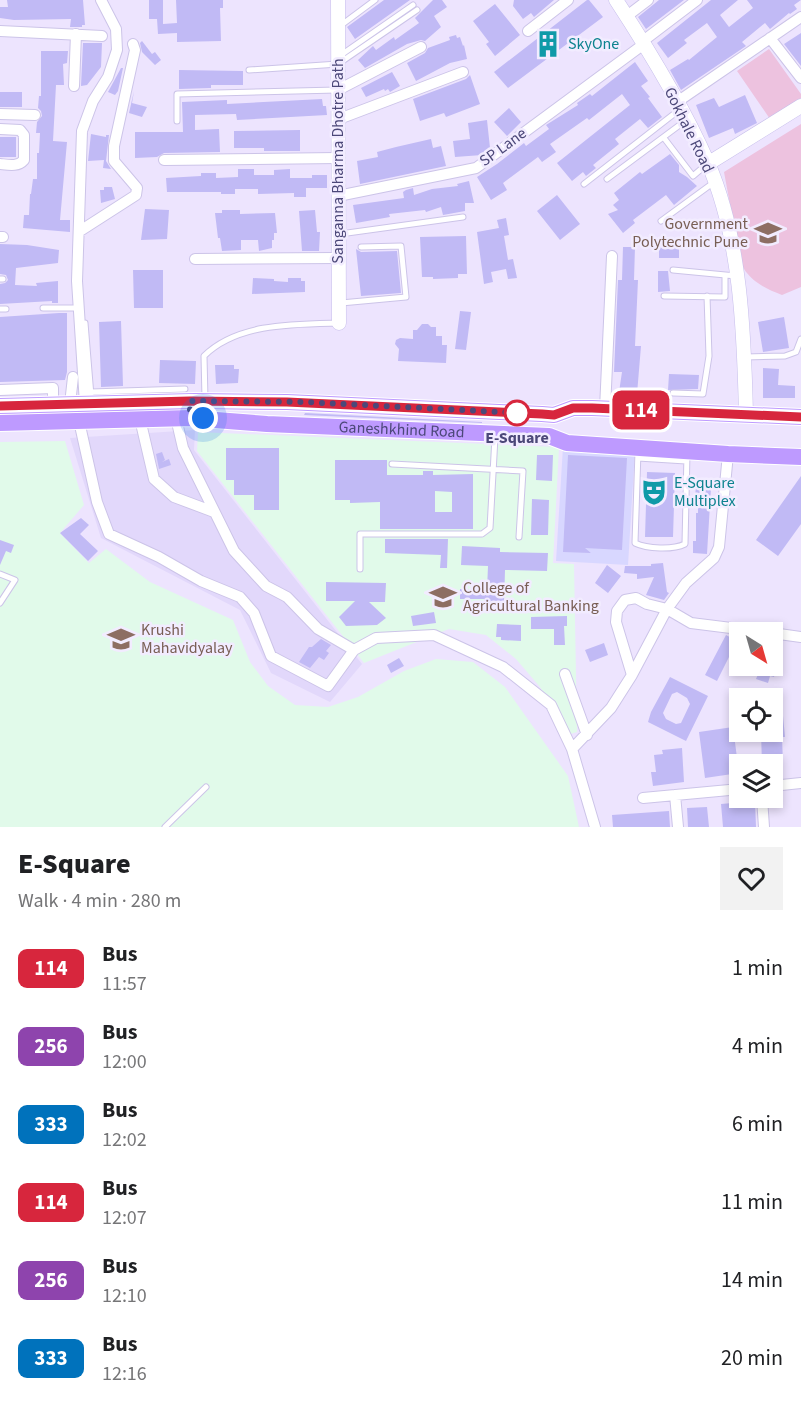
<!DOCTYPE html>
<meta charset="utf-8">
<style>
body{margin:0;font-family:"Source Sans 3",sans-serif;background:#f2f2f2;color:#202124;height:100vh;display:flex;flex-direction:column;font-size:22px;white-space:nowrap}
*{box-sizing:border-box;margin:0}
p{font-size:20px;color:#757577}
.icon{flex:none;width:33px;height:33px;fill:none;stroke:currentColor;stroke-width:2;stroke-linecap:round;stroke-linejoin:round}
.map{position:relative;height:827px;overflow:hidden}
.side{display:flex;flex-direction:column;background:#fff;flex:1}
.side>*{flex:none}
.badge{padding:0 12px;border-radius:9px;font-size:21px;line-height:39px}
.needle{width:39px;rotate:143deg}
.tools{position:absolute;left:729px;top:622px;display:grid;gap:12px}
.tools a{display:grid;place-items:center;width:54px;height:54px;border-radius:0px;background:#fff;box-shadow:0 3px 9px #0003;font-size:30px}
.you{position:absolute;width:30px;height:30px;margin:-15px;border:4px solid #fff;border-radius:50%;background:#1a73e8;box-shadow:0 0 0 9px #1a73e833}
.map>.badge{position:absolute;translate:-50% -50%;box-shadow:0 0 0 3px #fff}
.round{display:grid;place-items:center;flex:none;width:63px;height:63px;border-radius:0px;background:#f2f2f2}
.head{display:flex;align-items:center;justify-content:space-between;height:102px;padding:0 18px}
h1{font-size:28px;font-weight:800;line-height:45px}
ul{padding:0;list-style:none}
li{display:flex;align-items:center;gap:18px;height:78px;padding:0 18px}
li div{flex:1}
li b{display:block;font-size:22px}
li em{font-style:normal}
li .badge{min-width:66px;font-weight:700;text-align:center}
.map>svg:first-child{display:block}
.residential{fill:#e2d8fb}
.commercial{fill:#d8d7ff}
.education{fill:#e1faea}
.green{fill:#edc2df}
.building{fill:#c1baf5;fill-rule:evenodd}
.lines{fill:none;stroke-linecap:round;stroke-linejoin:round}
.lane-casing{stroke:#ccc4e8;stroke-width:7}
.street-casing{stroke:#ccc4e8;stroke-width:12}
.secondary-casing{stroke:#c7bfeb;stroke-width:15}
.primary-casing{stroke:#fff;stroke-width:18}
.lane{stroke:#fff;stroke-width:5}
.street{stroke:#fff;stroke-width:10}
.secondary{stroke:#fff;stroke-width:14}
.primary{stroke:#be9aff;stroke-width:16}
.line-casing{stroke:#fff;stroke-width:14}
.line{stroke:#d7263d;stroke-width:9}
.walk{stroke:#4c4879;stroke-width:6;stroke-dasharray:0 10.8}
.stop-dot{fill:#fff;stroke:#d7263d;stroke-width:3}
.labels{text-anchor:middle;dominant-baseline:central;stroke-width:5;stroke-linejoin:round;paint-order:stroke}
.culture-label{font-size:16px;fill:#0d838f;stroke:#f2ecff;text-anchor:start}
.street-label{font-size:16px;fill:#4c4879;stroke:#f2ecff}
.education-label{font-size:16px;fill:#785e54;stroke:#f2ecff;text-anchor:start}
.stop-label{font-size:16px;font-weight:bold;fill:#4c4879;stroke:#f2ecff}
</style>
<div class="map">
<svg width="801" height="827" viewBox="0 0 801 827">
<rect width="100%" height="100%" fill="#ede4fe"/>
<!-- residential -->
<path class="residential" d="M195 430 194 450 362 664 330 702 271 673 240 610 101 538 70 438Z"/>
<!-- commercial -->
<path class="commercial" d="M563 447 635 450 628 565 556 561Z"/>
<!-- education -->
<path class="education" d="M198 432 559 447 553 563 574 564 577 732 567 735 540 687 516 659 486 635 449 629 364 663 197 451Z
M65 441 84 505 60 533 89 563 106 549 150 582 233 620 250 662 268 686 295 705 328 707 358 697 404 671 436 659 473 662 505 687 568 776 579 827H0V442Z"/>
<!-- green -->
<path class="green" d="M769 49 801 94V98L770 119 737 71Z
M801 124V287L782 295C764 288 750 281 741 264L724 172Z"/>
<!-- building -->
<path class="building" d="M7 0H83L85 25H82V27H70L71 19 14 20 0 18V7H8Z
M149 0H163V24L177 23 176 0H223V8H220L221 41 177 42V33L158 34 157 19H149Z
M384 0H410L355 39 347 27Z
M433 0H442L447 7 434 16 441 27 425 41 421 40 407 44 365 68 358 60 373 46 376 50 394 37 395 40 419 23 415 18Z
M514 0H554L534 17 531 13 523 19 513 6Z
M587 0H589L603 17 508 88 494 72Z
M659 0H684L646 29 638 17Z
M711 0H738L720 15 729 27 753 8 747 0H801L794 5 797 9 790 14 789 13 770 29 765 23 742 42 746 46 681 90 670 70 688 59 689 60 717 37 707 23 684 40 687 43 668 58 657 43Z
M495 4 520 35 495 56 486 44 489 42 473 21Z
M801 33V66L784 44Z
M456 35 457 38 460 37 463 46 464 45 467 59 450 63 416 81 407 63 425 53 428 48 450 40 449 37Z
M142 41 152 54 155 52 161 60 155 65 142 52 140 43Z
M83 43H102L101 67 87 85 81 86Z
M41 51H68L67 63 63 64 64 85H56L53 141 67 142 60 220H70V232L23 228 24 215H29L30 194H31L33 179H37V153H39L40 133H36L37 122 42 116 41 111 38 108 39 96H41Z
M635 62 648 81 641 86 650 97 648 98 662 117 648 128 640 119 615 139 619 144 593 165 596 168 586 176 583 172 572 181 557 163 630 105 622 94 589 120 587 118 550 144 556 152 542 162 538 157 503 183 507 190 491 200 477 177 497 164 524 143 526 146 549 129 546 125 578 105 577 103 590 94 592 96Z
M121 68H123L118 91 115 95 108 92Z
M179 70 243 71V85H211V88L179 89Z
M392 72 400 86 390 92 388 89 385 91 384 89 366 97 361 88Z
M470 75 480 104 446 117 444 113 420 121 413 99 466 79Z
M134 91 132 103 147 107 142 117 129 113Z
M0 92H22V107H0Z
M745 95 757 123 735 134 733 128 709 138 696 105 714 98 719 107Z
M322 99 323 106H326L327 115 237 120 236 114 195 115V130L219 129 220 152 164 153 157 157 135 158V132H183L182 102 227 100V104Z
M509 108 521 122 507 136 494 122Z
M487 120 490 148 482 155 455 157 453 141 470 139 468 123Z
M300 130V151H264V148H234V131Z
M91 134 106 137V135H109L106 161 111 169 103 168 104 160 88 161Z
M0 137H16V157H0Z
M431 139 433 148 441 146 446 166 360 184 357 161 378 157 377 152 396 147Z
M670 154 679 165V172L687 177 697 186 674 205 666 195 633 220 635 223 623 233 608 214 618 210 613 205 619 200 614 193 640 172 642 174Z
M238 169H254V175H274V170L290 169V178H312V175H327V188H306V197H294V193L258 194V189H235V194H221V192H167L166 178 201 176V173H216V178L238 177Z
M469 181 474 203H465V211L443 215 441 207 426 212 425 210 389 214 390 217 356 223 353 205 404 198 403 192 406 190 413 188 414 195 432 189 458 186 457 184Z
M104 187H112L115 199 101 203 100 190H104Z
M557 195 580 224 560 240 537 211Z
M145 209 169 210 167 239 141 240Z
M222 210H240V214L275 213 277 233H274V240H272V248L259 251 258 240H241V250L222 251 220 238H218L215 213H222Z
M315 210 317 232H320L319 251H302L299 211Z
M506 218 509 235 504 236 508 260 513 259 517 278 508 279 506 269 491 272 493 282 484 284 477 232 499 228 497 220Z
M466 236 467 274H458V278L433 279V277H422L420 237Z
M659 239H679V258H659Z
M0 244 27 245 59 250 58 263 16 268 15 285 37 286 36 283 58 281V303H52V301L0 304V284L5 283 8 280 6 275 0 274Z
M623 247H635L634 280H638L635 346H641L637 394 619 392 622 372H614L618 280H622Z
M356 249 361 252 397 251 401 293 361 296Z
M133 270H163V308H134Z
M658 271H668L670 291 658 292Z
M253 278 274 279V281L288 282V278H301V281H305V292L252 294Z
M460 311 471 312 466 350 455 349Z
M59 313H67V372L65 380 0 382V317Z
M784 317 789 348 763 352 758 322Z
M121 321 123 386 101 387 99 322Z
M422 324H428L431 327H436V336H442V345H447L446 363 398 361 399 349 395 344 396 340 400 338 413 339V330H417Z
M160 360 196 361 195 384 159 383Z
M215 365H234V369H239L238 383 216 384Z
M763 368 779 369 778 385 795 386V398H763Z
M669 374 699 375 698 389 668 390Z
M305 413 482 422V423L304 415Z
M226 448H279V510H254V495H234V480H226Z
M162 452 165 460 162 462 169 459 171 465 159 469 156 454Z
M537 455H553L552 481 536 480Z
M568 455 627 458 622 550 585 548 591 553 563 552Z
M335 460H387V475H423V471H433V475L473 474V529H380V502L350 503V500H335ZM435 491 452 492V512H435Z
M647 472 675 473 673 537H645Z
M801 476V524L778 556 756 540Z
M696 487 711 488 707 554 693 553V541H696V513H698V497L695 496Z
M532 499 549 500 548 535H531Z
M81 518 89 525 80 534 98 551 88 561 60 533Z
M385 539H448L447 568H440L441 555 385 553Z
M0 540 14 545 11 553 6 551 0 565Z
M462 546 500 548V552L548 553 547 571 505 570 504 605 484 604V599H460V589L487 590 488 566 461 565Z
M663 563 667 592 669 593 664 600 646 595 654 577 637 579V574L624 573 625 566H651V564Z
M607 565 621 576 608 593 595 583Z
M326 582 386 583 385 602H369L386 618 377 625 346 626 339 617 355 601H326Z
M434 612 436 623 413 626 411 616Z
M567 616V626H564L565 645H554V629H531V617Z
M497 624 521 625V641L501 640V637H496Z
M726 635 737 641 717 681 705 675Z
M321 639 331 645 326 651 329 653 324 660 319 657 310 668 299 662 309 647H312Z
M604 643 608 655 590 662 585 650Z
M399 658 404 666 391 673 387 665Z
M746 666H778L774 677 770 676 768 683 756 679 759 672 746 668Z
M670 677 708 696 686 741 648 722 651 712ZM677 692 687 698 690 704 681 723 676 724 666 719 663 713 672 694Z
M783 716 785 737H782L783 764 762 765 761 732H772V717Z
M733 727 739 773 705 778 699 732Z
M682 748 684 782 653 786 651 772H656L654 755 663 754 662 750Z
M755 801 756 827H723L721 804Z
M707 807 709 827H688L687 808Z
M669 811 670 827H613L612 815Z"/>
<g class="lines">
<defs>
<path id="lane" d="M340 26 375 0
M341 55 413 5
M249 70 338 64 417 10
M177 121V94L337 90
M664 138 693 176 707 164
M607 179 685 121
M584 184 679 110
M661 221 713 183
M340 234 463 217
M673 270 736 276
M0 279H3
M664 296 725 297V276
M341 303 406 297 401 246 361 247
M43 308H79
M0 309H6
M85 323 91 396
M745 357 785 356 796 352 801 339
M91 392 185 389
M673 393 703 394 709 356 707 296
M205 399 204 356C237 323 295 324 339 323
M609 404C618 398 634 398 645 402V407
M638 451 635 543C647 549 673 550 685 544L687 453
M638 458 686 461
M392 464 523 471 519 537
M360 569V534H482L490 528 495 437
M0 574 15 580 0 603
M165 827 206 787"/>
<path id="street" d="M627 16 648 0
M0 31 102 36
M528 31 568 0
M770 38 801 78
M643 41 697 0
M74 86 76 34
M338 90 421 47
M677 102 801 17
M0 114 35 115
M339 119 463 72
M0 129 20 130 24 135V160C18 167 9 165 0 164
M164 160 338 158
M338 196 476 168 644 44
M80 231 136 195 137 188 114 161V146L135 50 133 44
M0 237H3
M195 259 338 258
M0 390 53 388V404
M70 404 73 377
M85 404 77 281 82 131 93 101 108 77 117 50 116 29 101 0
M605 409 612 256
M176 418 183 448 234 551 266 586 287 597 318 629 354 650 376 638 434 635 503 667 551 705 572 749
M140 419 154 479 174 497 214 512
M79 421 97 502 109 534 159 557 201 581 240 597 254 613 271 656 328 686 354 650
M772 633 801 637
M565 674 587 735
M632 675 667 609 691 623 771 633
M772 786 801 783
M675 795 678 827
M643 798 740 789
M762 798 764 827
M595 827 572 749 611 708 632 675 616 622 617 611 625 600 636 598 647 604 667 609 686 583 714 558 719 547 728 454"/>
<path id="secondary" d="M338 0 339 323
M616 0C650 52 683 106 708 163 741 239 744 332 746 414
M709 163 801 106"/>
<g id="primary">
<path d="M0 406 195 401 287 402 542 414 554 415 573 408H592L801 417"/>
<path id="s1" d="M0 423 190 418 267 424 549 436 567 443 728 454 801 457"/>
</g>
</defs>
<!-- lane casing -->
<use href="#lane" class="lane-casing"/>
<!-- street casing -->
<use href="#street" class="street-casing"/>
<!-- secondary casing -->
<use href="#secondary" class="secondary-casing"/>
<!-- primary casing -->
<use href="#primary" class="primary-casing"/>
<!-- lane -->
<use href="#lane" class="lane"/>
<!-- street -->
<use href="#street" class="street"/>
<!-- secondary -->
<use href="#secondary" class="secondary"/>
<!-- primary -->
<use href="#primary" class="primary"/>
</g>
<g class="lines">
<defs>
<path id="line" d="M0 406 190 401 287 402 542 414 554 415 573 408H592L801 417"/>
</defs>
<!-- line casing -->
<use href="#line" class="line-casing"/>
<!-- line -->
<use href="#line" class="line"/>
<!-- walk -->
<path class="walk" d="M203 418H190V401L304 402 520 413H517"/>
</g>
<!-- icons -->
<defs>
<symbol id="building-bare" viewBox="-9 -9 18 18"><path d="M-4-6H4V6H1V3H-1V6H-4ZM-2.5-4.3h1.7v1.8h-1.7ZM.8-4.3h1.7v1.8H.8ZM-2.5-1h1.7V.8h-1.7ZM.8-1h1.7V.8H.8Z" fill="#0f9aa8" stroke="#f2ecff" stroke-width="2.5" paint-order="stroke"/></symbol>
<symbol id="university-bare" viewBox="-9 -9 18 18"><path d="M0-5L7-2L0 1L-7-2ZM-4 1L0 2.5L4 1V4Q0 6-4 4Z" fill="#8d6e63" stroke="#f2ecff" stroke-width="2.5" paint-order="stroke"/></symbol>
<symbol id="theatre-bare" viewBox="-9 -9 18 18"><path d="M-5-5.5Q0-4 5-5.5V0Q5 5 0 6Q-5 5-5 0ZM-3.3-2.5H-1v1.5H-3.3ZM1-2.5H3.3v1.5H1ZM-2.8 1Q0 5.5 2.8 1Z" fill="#0f9aa8" stroke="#f2ecff" stroke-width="2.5" paint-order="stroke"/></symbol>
</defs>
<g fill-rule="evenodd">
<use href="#building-bare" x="529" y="25" width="38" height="38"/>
<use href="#university-bare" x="749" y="214" width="38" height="38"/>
<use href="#theatre-bare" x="635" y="473" width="38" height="38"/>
<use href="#university-bare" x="424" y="578" width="38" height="38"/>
<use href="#university-bare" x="102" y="620" width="38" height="38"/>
</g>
<!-- markers -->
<circle class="stop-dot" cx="517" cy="413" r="12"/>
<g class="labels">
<!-- culture labels -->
<g class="culture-label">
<text x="568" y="44">SkyOne</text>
<text x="674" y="483">E-Square<tspan x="674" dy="18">Multiplex</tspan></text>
</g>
<!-- street labels -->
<g class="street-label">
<text transform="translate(689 130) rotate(64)">Gokhale Road</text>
<text transform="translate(503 147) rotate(-36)">SP Lane</text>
<text transform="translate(338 161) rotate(-90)">Sanganna Bharma Dhotre Path</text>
<text stroke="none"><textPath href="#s1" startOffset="402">Ganeshkhind Road</textPath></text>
</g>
<!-- education labels -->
<g class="education-label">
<text x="748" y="224" text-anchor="end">Government<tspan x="748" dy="18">Polytechnic Pune</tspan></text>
<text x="463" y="588">College of<tspan x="463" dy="18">Agricultural Banking</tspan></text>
<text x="141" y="630">Krushi<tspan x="141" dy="18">Mahavidyalay</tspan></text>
</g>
<!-- stop labels -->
<g class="stop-label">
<text x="517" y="438">E-Square</text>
</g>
</g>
</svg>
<div class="tools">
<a><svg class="needle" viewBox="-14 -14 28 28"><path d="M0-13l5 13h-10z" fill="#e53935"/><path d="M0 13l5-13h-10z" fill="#757577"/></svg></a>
<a><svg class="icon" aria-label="locate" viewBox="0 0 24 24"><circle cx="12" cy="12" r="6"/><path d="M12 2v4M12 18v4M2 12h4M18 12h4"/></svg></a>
<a><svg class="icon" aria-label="layers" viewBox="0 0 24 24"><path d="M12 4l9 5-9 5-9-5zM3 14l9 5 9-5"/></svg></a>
</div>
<div class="you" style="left:203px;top:418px"></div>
<b class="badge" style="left:641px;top:410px;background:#d7263d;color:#fff">114</b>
</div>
<section class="side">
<div class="head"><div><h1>E-Square</h1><p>Walk · 4 min · 280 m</p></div><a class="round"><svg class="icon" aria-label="heart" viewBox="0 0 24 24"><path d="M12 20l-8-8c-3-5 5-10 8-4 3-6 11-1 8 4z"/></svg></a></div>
<ul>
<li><span class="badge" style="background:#d7263d;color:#fff">114</span><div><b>Bus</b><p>11:57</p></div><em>1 min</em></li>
<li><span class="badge" style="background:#8e44ad;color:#fff">256</span><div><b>Bus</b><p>12:00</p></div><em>4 min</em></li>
<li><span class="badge" style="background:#0072bc;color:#fff">333</span><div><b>Bus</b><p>12:02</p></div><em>6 min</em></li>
<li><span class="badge" style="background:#d7263d;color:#fff">114</span><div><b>Bus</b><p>12:07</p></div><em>11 min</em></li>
<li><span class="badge" style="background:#8e44ad;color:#fff">256</span><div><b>Bus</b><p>12:10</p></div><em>14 min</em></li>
<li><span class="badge" style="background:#0072bc;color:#fff">333</span><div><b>Bus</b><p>12:16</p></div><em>20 min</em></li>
</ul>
</section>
